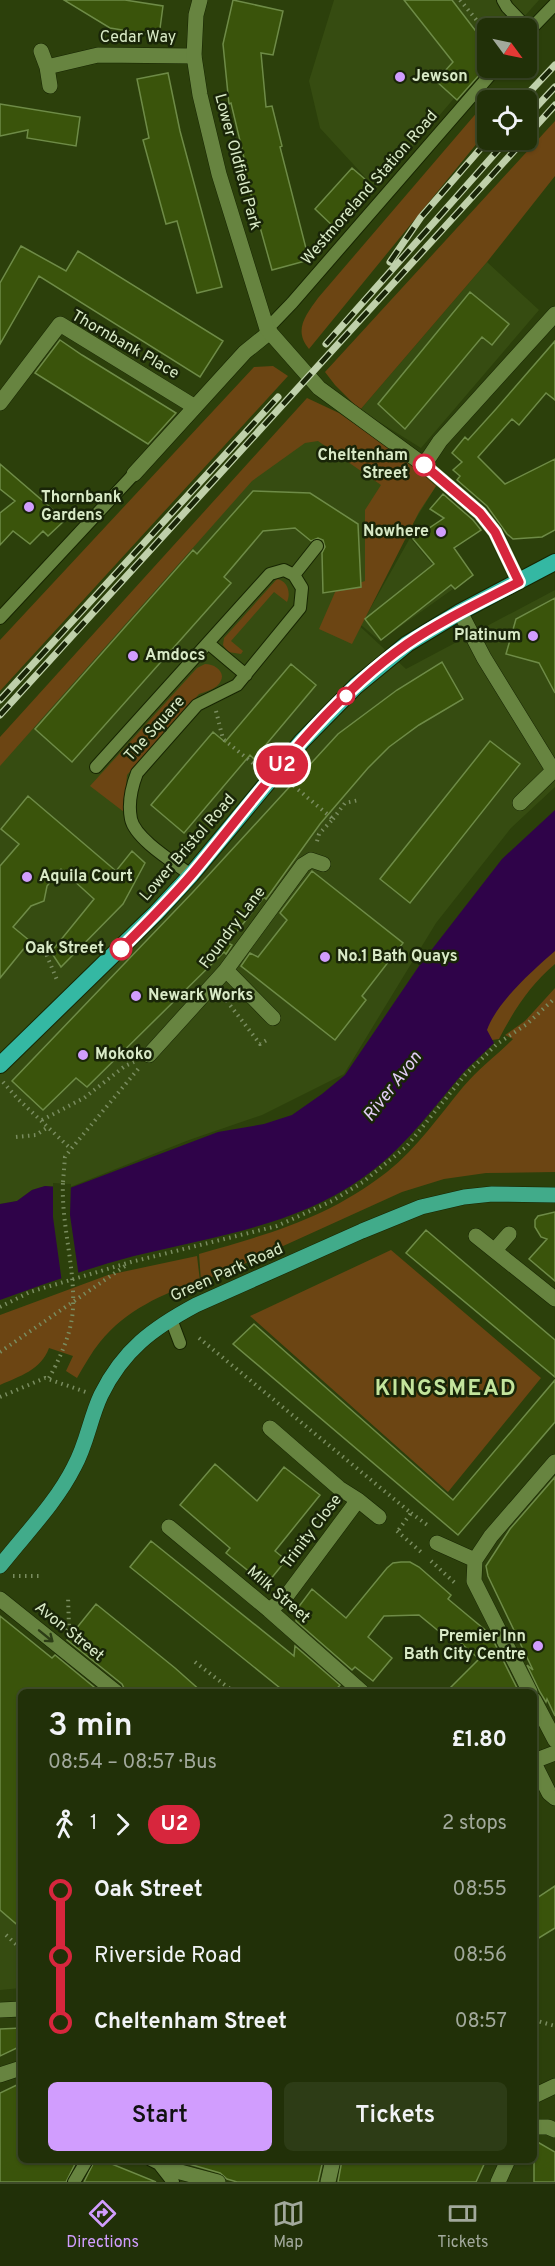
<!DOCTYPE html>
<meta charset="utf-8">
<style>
body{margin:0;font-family:Overpass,sans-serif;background:#2d3c16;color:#f1f3f6;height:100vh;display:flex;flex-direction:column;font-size:22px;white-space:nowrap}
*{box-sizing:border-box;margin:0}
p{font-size:20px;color:#a2a99c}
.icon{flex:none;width:33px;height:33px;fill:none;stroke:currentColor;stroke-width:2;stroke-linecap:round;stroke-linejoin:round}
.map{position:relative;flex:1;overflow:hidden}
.side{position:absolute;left:18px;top:1689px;width:519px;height:474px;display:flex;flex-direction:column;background:#213008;border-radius:9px;box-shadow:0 2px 4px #0004,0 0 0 2px #3e4b29}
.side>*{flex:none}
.badge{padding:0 12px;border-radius:20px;font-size:21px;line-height:39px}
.needle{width:39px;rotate:123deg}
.tools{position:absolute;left:477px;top:18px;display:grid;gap:12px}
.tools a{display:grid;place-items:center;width:60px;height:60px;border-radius:9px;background:#213008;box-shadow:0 2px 4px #0004,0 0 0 2px #3e4b29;font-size:30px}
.map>.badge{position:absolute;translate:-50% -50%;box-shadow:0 0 0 3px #fff}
.legs{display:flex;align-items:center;gap:9px;height:66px;padding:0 30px;font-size:20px}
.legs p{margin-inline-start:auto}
.overview{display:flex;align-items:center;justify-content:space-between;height:102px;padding:0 30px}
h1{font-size:33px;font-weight:600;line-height:45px}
.cta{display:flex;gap:12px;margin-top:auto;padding:12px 30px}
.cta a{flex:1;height:69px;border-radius:9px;background:#d19dfe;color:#111;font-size:24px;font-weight:600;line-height:69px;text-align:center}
.cta a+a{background:#2d3c16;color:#f1f3f6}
ul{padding:0 30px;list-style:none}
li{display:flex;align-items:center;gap:21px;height:66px;font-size:22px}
li i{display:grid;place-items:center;width:9px;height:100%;margin:0 8px;background:currentColor}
li i::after{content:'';width:15px;height:15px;margin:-8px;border:4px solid;border-radius:50%;background:#213008}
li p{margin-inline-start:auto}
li:first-child i{background:linear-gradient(#0000 50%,currentColor 0)}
li:last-child i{background:linear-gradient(currentColor 50%,#0000 0)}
.tab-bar{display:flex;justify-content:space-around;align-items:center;height:84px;border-top:2px solid #3e4b29;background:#213008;font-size:16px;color:#a2a99c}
.tab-bar a{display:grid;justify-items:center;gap:3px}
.tab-bar .selected{color:#d19dfe}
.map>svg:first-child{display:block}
.built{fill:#364c11}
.green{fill:#6c4513}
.water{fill:#2f0349}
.pier{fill:#2c400b}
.building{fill:#3a540b;stroke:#6e8b47;stroke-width:1.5}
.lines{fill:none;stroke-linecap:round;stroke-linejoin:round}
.service-casing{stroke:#172502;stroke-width:14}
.pedestrian-casing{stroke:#172502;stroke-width:16}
.minor-casing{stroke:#172502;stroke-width:16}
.tertiary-casing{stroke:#172502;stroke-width:16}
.primary-casing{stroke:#172502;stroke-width:16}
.trunk-casing{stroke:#172502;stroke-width:18}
.path{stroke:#798c5f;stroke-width:4;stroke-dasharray:1.5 4.5;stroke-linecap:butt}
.service{stroke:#678440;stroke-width:12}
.pedestrian{stroke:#678440;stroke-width:15}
.minor{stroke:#678440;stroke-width:15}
.tertiary{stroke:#678440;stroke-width:15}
.primary{stroke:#41ab8a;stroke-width:15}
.trunk{stroke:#34b8a3;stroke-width:16}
.rail-casing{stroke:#bfd0aa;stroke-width:7}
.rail{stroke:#192508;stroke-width:4.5;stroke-dasharray:14;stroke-linecap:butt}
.path-bridge{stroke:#798c5f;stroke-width:4;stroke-dasharray:1.5 4.5;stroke-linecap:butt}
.oneway{stroke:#2c3d16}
.line-1-casing{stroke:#fff;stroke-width:14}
.line-1{stroke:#d7263d;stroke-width:9}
.poi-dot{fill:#d19dfe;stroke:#192508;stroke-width:2}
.stop-1-dot{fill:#fff;stroke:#d7263d;stroke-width:3}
.labels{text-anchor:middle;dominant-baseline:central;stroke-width:5;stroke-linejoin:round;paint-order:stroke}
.street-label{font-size:16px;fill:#d9eac7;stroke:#192508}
.poi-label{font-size:16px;font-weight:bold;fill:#d9eac7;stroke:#192508;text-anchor:start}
.stop-label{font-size:16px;font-weight:bold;fill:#d9eac7;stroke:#192508;text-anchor:end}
.water-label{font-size:18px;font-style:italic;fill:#e2cdf5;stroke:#192508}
.district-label{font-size:22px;font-weight:bold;letter-spacing:1.5px;fill:#c3e49c;stroke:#192508}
</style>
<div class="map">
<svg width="555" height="2182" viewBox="0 0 555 2182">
<rect width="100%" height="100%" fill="#2c400b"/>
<!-- built -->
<path class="built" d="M334 0H539L514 28H488L487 60 376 189 320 128 309 81Z
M487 262 539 310 421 448 360 410Z
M354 423 438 483 353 620 406 669 555 590V787L511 828 436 923 344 1074 262 1115 189 1140 70 1187 45 1186 32 1190 17 1201 0 1204V765L251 477 302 430Z
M410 538 453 589 380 641 361 625Z
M0 1619 21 1692V1988L0 1990Z"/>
<!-- green -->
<path class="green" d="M485 103 487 105V131L309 349C293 330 306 315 318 298Z
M555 121V176L487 262 360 410 335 385 325 372Z
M273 366 288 376 0 691V640L254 367Z
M307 398 339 413 438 483 419 512 352 644 319 629 336 590 365 581V510L381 485 318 441 305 443 252 481 0 766V737Z
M277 579C288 581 291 593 287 602L274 592 231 641 243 651 241 654 228 652 223 645 224 638Z
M205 664C217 664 229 675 217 686 212 690 205 692 199 694L127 775 124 812 90 786 197 668Z
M555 946V964C530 985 514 1010 499 1039L485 1041 489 1006Z
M555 988V1172L486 1173 444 1179 402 1192 235 1268 201 1281 199 1254C269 1234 328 1218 387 1172 417 1148 439 1116 463 1087 478 1069 497 1055 513 1039L505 1035 525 1021Z
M391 1250 541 1378 448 1492 250 1316Z
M197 1256 200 1281C162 1294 126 1310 100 1342 91 1353 84 1366 77 1378L66 1371 73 1356 49 1348C41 1370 20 1376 0 1385V1315L108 1275Z"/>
<!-- water -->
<path class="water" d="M555 810V951C532 971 497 1002 487 1030L494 1043C484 1053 472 1063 462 1074 430 1112 402 1151 361 1179 294 1226 212 1237 134 1256 89 1268 44 1284 0 1300V1204L17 1201 32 1190 45 1186 70 1188 218 1132 264 1124 292 1115 322 1094 345 1075 419 966 502 859Z"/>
<!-- pier -->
<path class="pier" d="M53 1183 71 1184 70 1215 79 1277 62 1283 53 1217Z"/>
<!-- building -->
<path class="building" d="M64 0H125L163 6 159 36 110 28Z
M233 0 283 11 273 55 261 53 266 107 272 106 282 146 280 147 309 260 272 270 248 184 244 167 246 166 231 103 229 104 223 44Z
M404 0H452L488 47V65L457 100 436 81 453 62Z
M168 73 180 131 222 287 197 293 177 221 166 224 143 140 149 138 137 79Z
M0 104 80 117 76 146 27 138 28 130 0 136Z
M352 168 373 186 335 228 315 209Z
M21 246 66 271 78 251 223 341 200 377 39 276 0 344V283Z
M470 292 509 324 492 345 482 337 405 429 378 404Z
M60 340 82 355 176 413 148 444 35 373Z
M555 341V400L546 393 519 425 512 419 478 457 505 484 555 459V530L542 537 513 539 507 534 487 506 457 480 460 476 453 470 462 462 452 453 465 437 468 440 496 409Z
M0 464 65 520 48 536 43 531 30 544 13 531 0 545V513L15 501 0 489Z
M253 491 310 493 358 524 361 587 323 593 322 553 325 547 323 540 318 538 311 541 295 528 263 531 224 577 231 583 72 762 35 729 193 550 197 554Z
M443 494 473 520 481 530 454 548 473 575 455 589 451 585 381 640 365 619 434 564 413 539 444 518 430 509Z
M555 598V693L539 663 506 654 516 619Z
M442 662 463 699 419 725 389 747 368 768 320 824 266 899 264 897 228 943 232 945 226 954 224 952 87 1087 76 1078 43 1110 12 1081 193 892 338 734 397 690Z
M291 664 316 685 254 759 250 755 184 833 151 805 213 732 225 742Z
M490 741 520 764 410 903 380 879Z
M28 796 116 871 132 851 145 863 123 904 61 967 51 952 94 899 61 869 47 886 44 901 31 906 13 927 30 941 0 978V866L19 844 1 829Z
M312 871 403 943 362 996 366 1000 335 1040 241 966 250 953 258 957 287 920 280 913Z
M555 1212V1281L529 1259 547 1239 541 1237 535 1227V1220L538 1216Z
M426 1230 555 1340V1377L406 1253Z
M254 1324 453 1500 555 1380V1422L458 1535 233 1344Z
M215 1464 257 1501 284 1467 320 1495 275 1551 286 1560 266 1585 226 1553 230 1548 180 1505Z
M555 1477V1716L547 1699 546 1702 540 1692 527 1665 533 1670 488 1576 486 1566 510 1529Z
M151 1541 294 1656 295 1646 340 1685 334 1692H285L130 1567Z
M401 1562H410L419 1567 451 1595 448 1599 490 1634 519 1692H446L479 1659 445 1629 441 1633 419 1615 384 1616 368 1637 392 1658 373 1681 355 1667 352 1670 296 1621 297 1609 312 1589 346 1618 387 1568 393 1563Z
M96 1604 175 1668 202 1692H126L122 1684 67 1640Z
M0 1616 52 1658 55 1655 100 1692H21V1928L0 1910Z
M555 1886V1928L534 1941V1900Z
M21 2028V2046L0 2056V2029Z
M21 2083V2160H77L66 2182H0V2093Z
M534 2140 555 2152V2182H534Z
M95 2160H102L156 2182H84Z
M175 2160H323L318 2182H237L227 2179 220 2173Z
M342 2160H486L476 2182H338Z"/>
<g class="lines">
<defs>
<path id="service" d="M503 0 507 7 530 31
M526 34 555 4
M267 329 292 303 496 68
M294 575 317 546
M0 618 134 474
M208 643 246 675
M96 767 270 574 284 570 294 575 302 588 300 608 237 685 197 705 137 773C132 786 128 804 131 819 135 839 175 863 191 875
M171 1319 180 1343
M151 2160 159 2164 173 2182
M74 2182 87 2160"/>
<path id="pedestrian" d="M226 970 273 1018
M149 1055 226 970 303 865 311 860 323 864
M169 2169 218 2182
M328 2182 333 2160"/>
<path id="minor" d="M41 51 47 67 50 86
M47 67 98 55 194 56
M0 403 60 324 195 407
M424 465 440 441 555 314
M134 474 245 352 270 332
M460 612 484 658 553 770
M520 803 555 769
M476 1236 555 1299
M495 1250 509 1234
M358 1500 379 1517
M169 1527 269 1610 362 1692
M437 1543 475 1560
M0 1599 116 1692
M269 1610 285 1598 358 1500 339 1488 270 1428
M530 1692 474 1581 475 1560 491 1536 555 1462
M534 1700 555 1740
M534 1763 549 1793 555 1798
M0 2075 21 2068
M534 2127H548L555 2130
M498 2182 508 2160"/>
<path id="tertiary" d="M200 0 196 15 194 56 200 95 219 174 267 329 319 388 424 465 480 513 495 532 519 582
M534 1761 555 1753
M0 2010 21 2009
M534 2096 555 2086"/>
<path id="primary" d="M0 1566C25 1534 56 1503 74 1467 87 1444 90 1418 101 1395 123 1350 153 1328 196 1305L362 1231 421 1207 464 1197 492 1194 555 1195"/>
<path id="trunk" d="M0 1065 156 913 191 875 302 741 356 686 407 644 460 612 555 562"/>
</defs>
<!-- service casing -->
<use href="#service" class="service-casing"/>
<!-- pedestrian casing -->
<use href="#pedestrian" class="pedestrian-casing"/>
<!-- minor casing -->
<use href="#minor" class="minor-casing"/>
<!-- tertiary casing -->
<use href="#tertiary" class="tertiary-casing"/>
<!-- primary casing -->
<use href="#primary" class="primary-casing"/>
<!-- trunk casing -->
<use href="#trunk" class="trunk-casing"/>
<!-- path -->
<path class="path" d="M460 0 488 34
M216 711 223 739 254 764
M289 782 333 819 319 834 316 845
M333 819 345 803 359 800
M42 944 57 980
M223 996 260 1044 267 1040
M3 1082 18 1099 71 1149
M42 1120 84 1098 125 1066 134 1062
M16 1137 36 1135 48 1127
M63 1182 65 1157 71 1149 139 1068
M0 1307 30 1292 131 1262 277 1226 332 1201 363 1182 406 1147 465 1075 497 1044 527 1024 555 998
M199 1338 411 1513 397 1532
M0 1352 128 1264
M49 1378 55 1367
M0 1397 45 1378 86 1392
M411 1513 430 1527
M397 1531 421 1552
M431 1561 456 1584
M13 1576H42
M66 1630 69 1627 68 1596
M195 1662 234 1692
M6 1935 21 1949
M534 2020 555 2026"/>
<!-- service -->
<use href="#service" class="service"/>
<!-- pedestrian -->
<use href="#pedestrian" class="pedestrian"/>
<!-- minor -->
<use href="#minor" class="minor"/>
<!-- tertiary -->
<use href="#tertiary" class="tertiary"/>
<!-- primary -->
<use href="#primary" class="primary"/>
<!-- trunk -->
<use href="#trunk" class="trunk"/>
<defs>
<path id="rail" d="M522 100 555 65
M526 118 555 87
M526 137 555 105
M390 262 421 217 488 140
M326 344 507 140
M0 700 278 397
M0 715 524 140"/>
</defs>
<!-- rail casing -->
<use href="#rail" class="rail-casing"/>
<!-- rail -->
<use href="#rail" class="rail"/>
<!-- path-bridge -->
<path class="path-bridge" d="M55 1367C64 1348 72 1329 73 1308 75 1266 61 1224 63 1182"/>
</g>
<!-- one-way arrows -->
<defs><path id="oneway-shaft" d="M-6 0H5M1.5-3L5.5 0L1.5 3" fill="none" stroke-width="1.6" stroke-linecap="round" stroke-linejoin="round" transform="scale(1.5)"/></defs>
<use class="oneway" href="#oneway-shaft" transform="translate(46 1636) rotate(39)"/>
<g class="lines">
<defs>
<path id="line-1" d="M121 949C145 925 170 900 193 873 258 795 323 703 407 644 442 620 481 602 519 582L495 532 480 513 424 465"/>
</defs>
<!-- line-1 casing -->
<use href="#line-1" class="line-1-casing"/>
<!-- line-1 -->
<use href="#line-1" class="line-1"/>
</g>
<!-- markers -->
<g class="poi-dot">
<circle cx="400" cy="77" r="6"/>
<circle cx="29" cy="507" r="6"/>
<circle cx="441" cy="532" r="6"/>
<circle cx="533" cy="636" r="6"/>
<circle cx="133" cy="656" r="6"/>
<circle cx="27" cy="877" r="6"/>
<circle cx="325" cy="957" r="6"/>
<circle cx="136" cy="996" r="6"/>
<circle cx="83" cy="1055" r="6"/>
<circle cx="538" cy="1646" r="6"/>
</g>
<g class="stop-1-dot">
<circle cx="424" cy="465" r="10"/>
<circle cx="346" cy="696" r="8"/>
<circle cx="121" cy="949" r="10"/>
</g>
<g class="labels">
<!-- street labels -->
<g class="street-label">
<text x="138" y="38">Cedar Way</text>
<text transform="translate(237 162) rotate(75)">Lower Oldfield Park</text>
<text transform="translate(370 188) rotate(-49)">Westmoreland Station Road</text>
<text transform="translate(125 345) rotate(30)">Thornbank Place</text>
<text transform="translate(155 729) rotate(-48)">The Square</text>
<text transform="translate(188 848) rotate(-49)">Lower Bristol Road</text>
<text transform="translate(233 928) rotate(-53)">Foundry Lane</text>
<text transform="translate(227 1273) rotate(-24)">Green Park Road</text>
<text transform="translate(312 1532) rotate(-53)">Trinity Close</text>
<text transform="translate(278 1595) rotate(41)">Milk Street</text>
<text transform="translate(69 1632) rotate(39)">Avon Street</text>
</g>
<!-- poi labels -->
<g class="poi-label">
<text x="412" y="77">Jewson</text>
<text x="41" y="498">Thornbank<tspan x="41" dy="18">Gardens</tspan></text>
<text x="429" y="532" text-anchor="end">Nowhere</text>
<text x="521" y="636" text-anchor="end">Platinum</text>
<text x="145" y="656">Amdocs</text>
<text x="39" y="877">Aquila Court</text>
<text x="337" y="957">No.1 Bath Quays</text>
<text x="148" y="996">Newark Works</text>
<text x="95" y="1055">Mokoko</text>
<text x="526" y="1637" text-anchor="end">Premier Inn<tspan x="526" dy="18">Bath City Centre</tspan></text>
</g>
<!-- stop labels -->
<g class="stop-label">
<text x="408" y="456">Cheltenham<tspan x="408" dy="18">Street</tspan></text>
<text x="104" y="949">Oak Street</text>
</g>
<!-- water labels -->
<g class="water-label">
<text transform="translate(393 1087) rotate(-52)">River Avon</text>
</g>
<!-- district labels -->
<g class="district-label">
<text x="446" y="1389">KINGSMEAD</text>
</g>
</g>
</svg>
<div class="tools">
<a><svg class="needle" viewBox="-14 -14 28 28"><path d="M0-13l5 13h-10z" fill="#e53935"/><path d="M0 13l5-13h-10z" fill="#a2a99c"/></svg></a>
<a><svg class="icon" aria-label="locate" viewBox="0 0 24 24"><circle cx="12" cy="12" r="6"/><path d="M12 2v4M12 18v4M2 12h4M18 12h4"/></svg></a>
</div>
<b class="badge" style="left:282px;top:765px;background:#d7263d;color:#fff">U2</b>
<section class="side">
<div class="overview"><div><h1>3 min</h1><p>08:54 – 08:57 · Bus</p></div><b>£1.80</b></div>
<div class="legs"><svg class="icon" aria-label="walk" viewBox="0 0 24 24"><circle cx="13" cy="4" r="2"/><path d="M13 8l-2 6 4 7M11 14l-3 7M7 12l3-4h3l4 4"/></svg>1<svg class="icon" aria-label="forward" viewBox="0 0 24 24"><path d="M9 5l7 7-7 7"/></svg><b class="badge" style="background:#d7263d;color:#fff">U2</b><p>2 stops</p></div>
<ul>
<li><i style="color:#d7263d"></i><b>Oak Street</b><p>08:55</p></li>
<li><i style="color:#d7263d"></i><span>Riverside Road</span><p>08:56</p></li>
<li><i style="color:#d7263d"></i><b>Cheltenham Street</b><p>08:57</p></li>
</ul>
<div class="cta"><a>Start</a><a>Tickets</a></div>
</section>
</div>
<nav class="tab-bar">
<a class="selected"><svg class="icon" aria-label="directions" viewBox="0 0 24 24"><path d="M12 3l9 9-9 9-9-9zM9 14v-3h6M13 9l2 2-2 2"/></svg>Directions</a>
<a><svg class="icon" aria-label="map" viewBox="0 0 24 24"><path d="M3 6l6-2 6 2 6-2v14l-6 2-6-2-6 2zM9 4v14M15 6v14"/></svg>Map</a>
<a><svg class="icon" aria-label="tickets" viewBox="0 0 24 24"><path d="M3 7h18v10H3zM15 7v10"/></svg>Tickets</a>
</nav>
